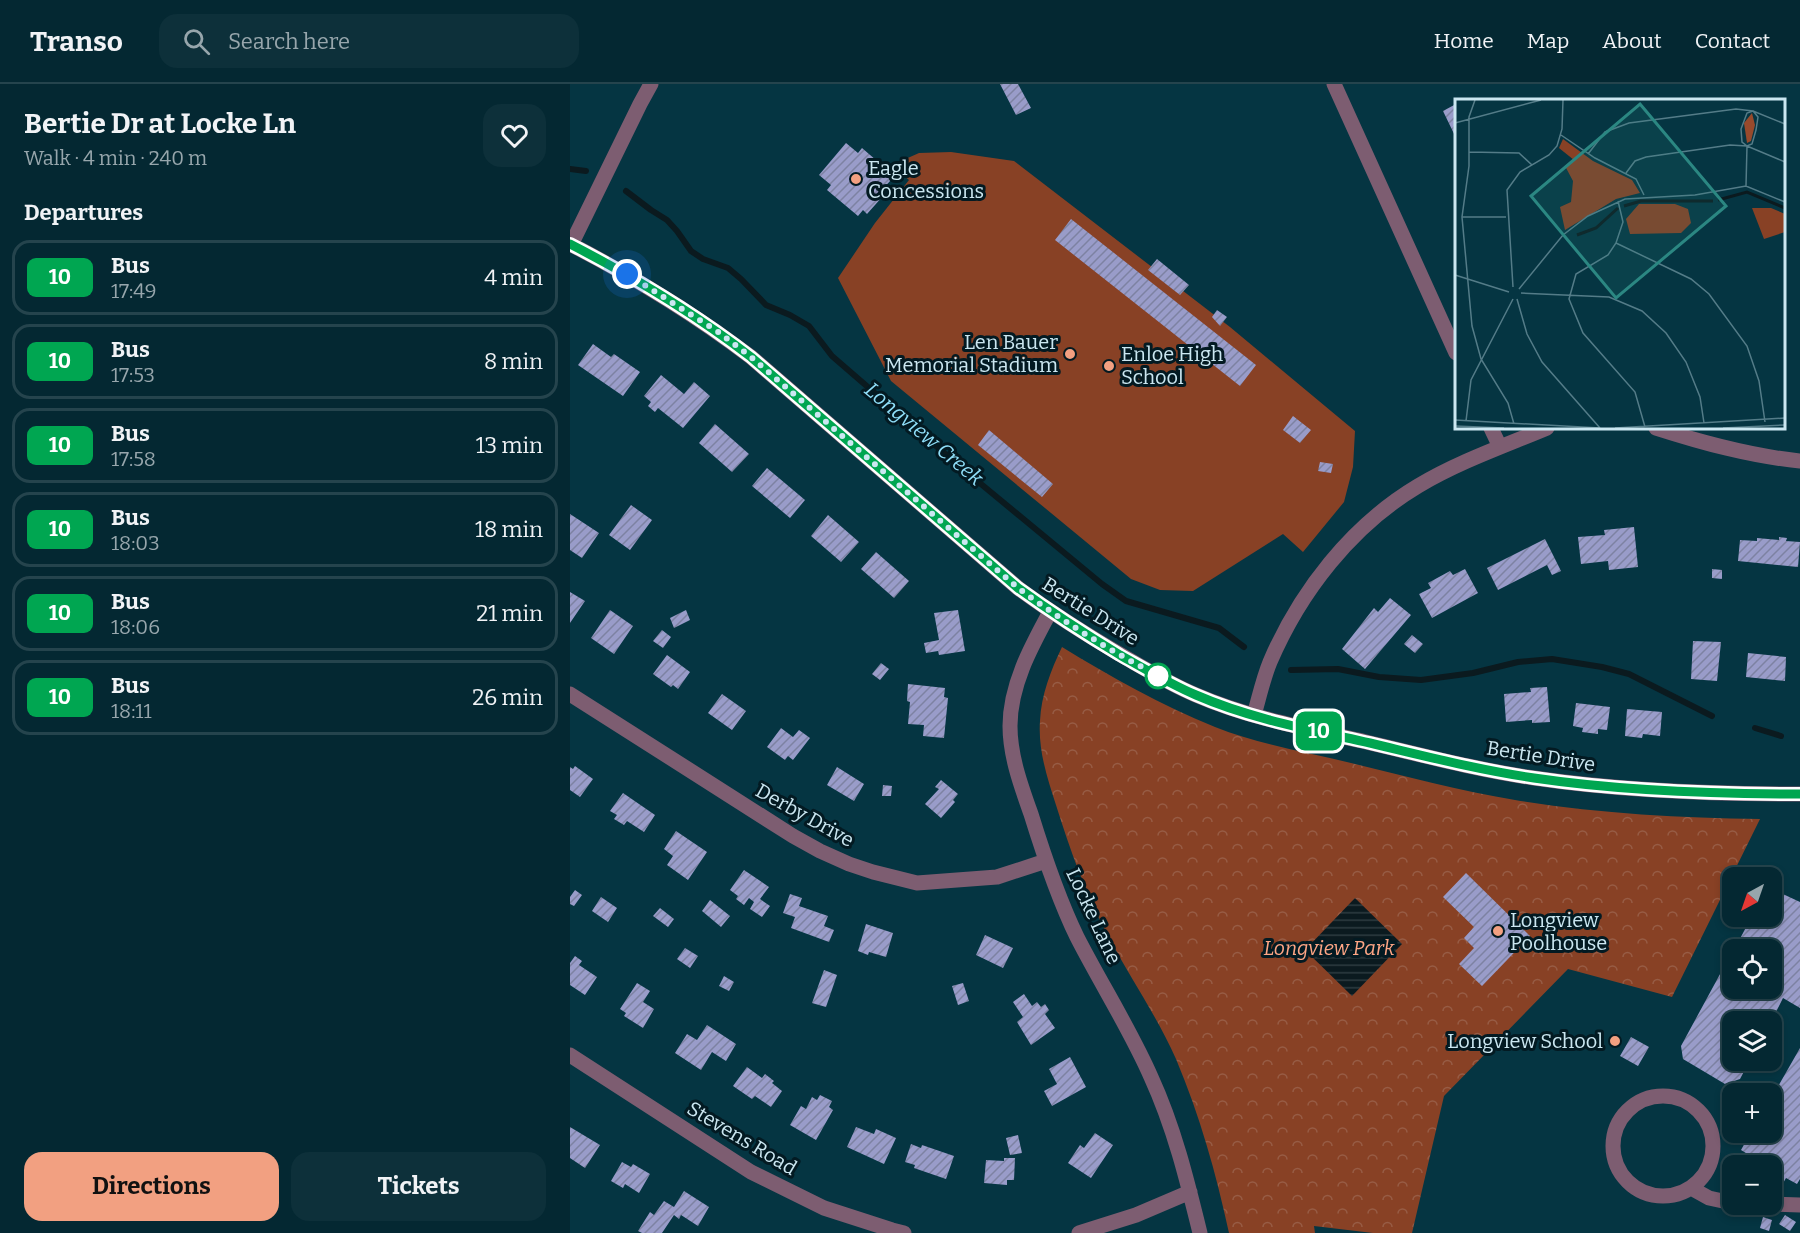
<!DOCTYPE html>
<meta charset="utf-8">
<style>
body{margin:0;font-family:Bitter,serif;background:#0d303a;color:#f1f3f6;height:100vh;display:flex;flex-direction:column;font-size:22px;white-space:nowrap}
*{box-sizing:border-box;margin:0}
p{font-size:20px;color:#97a6ac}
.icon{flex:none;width:33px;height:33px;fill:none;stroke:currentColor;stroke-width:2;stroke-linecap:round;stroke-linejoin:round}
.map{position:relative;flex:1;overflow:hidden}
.drawer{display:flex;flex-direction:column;background:#042832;width:570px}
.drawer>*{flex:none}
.badge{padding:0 12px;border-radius:9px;font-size:21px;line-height:39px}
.needle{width:39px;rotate:220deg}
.buttons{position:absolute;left:1152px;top:783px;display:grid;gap:12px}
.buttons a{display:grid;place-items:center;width:60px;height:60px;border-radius:12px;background:#042832;box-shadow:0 3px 9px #0003,0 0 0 2px #25444d;font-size:30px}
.you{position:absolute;width:30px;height:30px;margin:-15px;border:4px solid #fff;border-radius:50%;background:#1a73e8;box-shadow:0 0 0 9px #1a73e833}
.map>.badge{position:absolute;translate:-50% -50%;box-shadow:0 0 0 3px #fff}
h2{padding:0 24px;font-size:22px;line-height:54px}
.round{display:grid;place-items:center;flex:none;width:63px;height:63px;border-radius:18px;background:#0d303a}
.overview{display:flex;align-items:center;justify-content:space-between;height:102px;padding:0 24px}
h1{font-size:28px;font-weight:700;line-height:45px}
.action{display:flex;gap:12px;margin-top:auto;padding:12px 24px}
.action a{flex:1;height:69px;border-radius:18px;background:#f2a081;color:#111;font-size:24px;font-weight:700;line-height:69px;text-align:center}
.action a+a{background:#0d303a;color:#f1f3f6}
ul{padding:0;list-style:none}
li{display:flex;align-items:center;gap:18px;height:75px;margin:0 12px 9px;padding:0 12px;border:3px solid #25444d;border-radius:18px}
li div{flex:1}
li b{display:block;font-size:22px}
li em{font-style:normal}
li .badge{min-width:66px;font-weight:700;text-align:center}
header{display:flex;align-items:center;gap:36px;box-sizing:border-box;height:84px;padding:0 30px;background:#042832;border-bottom:2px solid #25444d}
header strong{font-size:28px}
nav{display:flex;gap:33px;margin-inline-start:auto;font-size:21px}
.search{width:420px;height:54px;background:#0d303a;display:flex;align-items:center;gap:15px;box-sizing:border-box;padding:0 21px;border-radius:18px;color:#97a6ac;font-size:22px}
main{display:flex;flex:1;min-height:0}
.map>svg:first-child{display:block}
.park{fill:url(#park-crowns)}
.pitch{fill:#884125}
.water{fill:url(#water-rules)}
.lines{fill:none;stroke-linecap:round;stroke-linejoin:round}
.stream{stroke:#0b1a1f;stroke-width:6}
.building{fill:url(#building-hatch)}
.minor{stroke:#7d5d71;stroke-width:15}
.line-casing{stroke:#fff;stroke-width:14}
.line{stroke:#00a651;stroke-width:9}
.walk{stroke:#cbe7f1;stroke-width:6;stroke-dasharray:0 10.8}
.poi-dot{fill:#f2a081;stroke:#031a22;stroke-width:2}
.stop-dot{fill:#fff;stroke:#00a651;stroke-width:3}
.labels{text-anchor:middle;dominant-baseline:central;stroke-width:6;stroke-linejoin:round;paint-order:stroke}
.poi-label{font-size:20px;fill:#cbe7f1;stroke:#031a22;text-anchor:start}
.street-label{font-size:20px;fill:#cbe7f1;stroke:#031a22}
.park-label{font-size:20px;font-style:italic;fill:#fea685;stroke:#031a22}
.water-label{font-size:21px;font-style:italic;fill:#8fdef8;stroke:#031a22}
.inset-river{fill:none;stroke:#0b1a1f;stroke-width:3}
.inset-road{fill:none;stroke:#547c88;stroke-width:1.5}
.view{fill:#2b8782;fill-opacity:0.15;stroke:#2b8782;stroke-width:3}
.inset-edge{fill:none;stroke:#cbe7f1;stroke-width:3}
</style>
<header>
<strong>Transo</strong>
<div class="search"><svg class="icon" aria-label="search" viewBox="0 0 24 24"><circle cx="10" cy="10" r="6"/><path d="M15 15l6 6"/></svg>Search here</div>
<nav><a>Home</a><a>Map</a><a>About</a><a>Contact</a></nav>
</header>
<main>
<section class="drawer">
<div class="overview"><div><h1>Bertie Dr at Locke Ln</h1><p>Walk · 4 min · 240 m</p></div><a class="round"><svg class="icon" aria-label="heart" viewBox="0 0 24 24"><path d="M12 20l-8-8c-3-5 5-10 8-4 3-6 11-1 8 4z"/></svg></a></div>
<h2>Departures</h2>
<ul>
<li><span class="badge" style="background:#00a651;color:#fff">10</span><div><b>Bus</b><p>17:49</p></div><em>4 min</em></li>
<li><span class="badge" style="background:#00a651;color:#fff">10</span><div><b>Bus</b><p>17:53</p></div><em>8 min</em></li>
<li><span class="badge" style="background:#00a651;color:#fff">10</span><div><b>Bus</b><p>17:58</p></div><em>13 min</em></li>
<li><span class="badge" style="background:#00a651;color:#fff">10</span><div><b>Bus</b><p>18:03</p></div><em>18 min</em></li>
<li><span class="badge" style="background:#00a651;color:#fff">10</span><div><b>Bus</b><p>18:06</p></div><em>21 min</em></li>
<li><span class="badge" style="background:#00a651;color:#fff">10</span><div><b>Bus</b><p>18:11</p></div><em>26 min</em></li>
</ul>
<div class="action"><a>Directions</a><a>Tickets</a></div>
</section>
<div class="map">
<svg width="1230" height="1149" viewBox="0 0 1230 1149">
<defs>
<pattern id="park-crowns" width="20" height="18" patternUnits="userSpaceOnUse" patternTransform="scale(1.5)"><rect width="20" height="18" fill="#884125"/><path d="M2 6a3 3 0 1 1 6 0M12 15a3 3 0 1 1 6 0" fill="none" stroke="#975c45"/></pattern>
<pattern id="water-rules" width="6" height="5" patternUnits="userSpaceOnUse" patternTransform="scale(1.5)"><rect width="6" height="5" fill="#0b1a1f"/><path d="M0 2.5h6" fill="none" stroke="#2d3b40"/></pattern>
<pattern id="building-hatch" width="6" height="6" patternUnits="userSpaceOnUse" patternTransform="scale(1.5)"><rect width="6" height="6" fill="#999cc9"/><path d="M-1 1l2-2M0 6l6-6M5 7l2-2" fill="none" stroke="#7d82a2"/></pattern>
</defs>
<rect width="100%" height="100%" fill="#053542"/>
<!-- park -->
<path class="park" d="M492 563C541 593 591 621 645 643 688 660 736 668 781 679 835 692 890 707 945 716 1025 729 1108 734 1190 735L1102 913 998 885 874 1012 842 1149H803L744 1142 745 1149H659C646 1089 630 1032 606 975 587 932 560 894 538 852 516 810 500 766 486 721 477 693 468 666 470 637 471 611 481 586 492 563Z"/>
<!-- pitch -->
<path class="pitch" d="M381 68 444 77 660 243 785 347 783 383 774 418 733 468 713 450 623 507 590 506 561 495 321 297 268 194 305 139 339 96 322 81 349 69Z"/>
<!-- water -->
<path class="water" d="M785 814 832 860 782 912 735 866Z"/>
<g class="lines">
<!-- stream -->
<path class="stream" d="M0 85 16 87
M56 107 81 126 97 136 107 147 121 167 133 175 158 184 171 195 196 221 220 231 239 242 262 272 388 381 532 500 556 517 649 544 674 563
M721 586 768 585 809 593 851 596 903 589 948 578 982 575 1032 583 1059 590 1142 632
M1185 644 1211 652"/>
</g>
<!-- building -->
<path class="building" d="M430 0H448L461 24 446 31Z
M886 20V54L873 27Z
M276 59 288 69 292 64 321 89 317 93 321 96 309 109 313 112 297 130 293 126 288 132 257 106 261 101 249 91Z
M501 135 686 281 670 302 485 156Z
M587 175 619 201 610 211 578 186Z
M647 226 657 233 650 242 642 233Z
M23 260 41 273 44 270 70 288 53 312 8 281Z
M91 291 114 310 124 298 140 312 113 344 88 324 85 328 78 322 81 318 74 312Z
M723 332 741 346 730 359 713 346Z
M145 340 179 370 162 388 129 359Z
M419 346 483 400 472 413 408 361Z
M750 378 763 380 761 389 748 387Z
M197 384 235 416 220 434 182 402Z
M61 421 82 436 60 466 39 451Z
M0 430 29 449 12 474 0 466Z
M258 431 289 458 271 478 241 452Z
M1064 443 1068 483 1039 486 1038 477 1011 480 1008 453 1035 451 1034 446Z
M1209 453 1217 454 1216 457 1230 458 1228 483 1168 477 1170 456 1187 457V454L1209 456Z
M975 455 991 487 982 491 977 481 928 506 917 484Z
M306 468 339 497 324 514 291 485Z
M895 485 908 509 862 534 849 510 861 504 858 499 880 487 883 491Z
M1142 485 1152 486V495L1142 494Z
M0 508 15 517 0 539Z
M820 514 841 531 795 585 772 565 804 524 808 528Z
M40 526 63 542 44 570 21 554Z
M116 526 120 536 104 544 100 534Z
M388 526 395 567 369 571 368 567 356 569 354 559 369 556 364 529Z
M92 546 101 553 93 564 83 557Z
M842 551 853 560 845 569 834 560Z
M1123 557 1151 558 1147 597 1121 595Z
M1178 569 1216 573 1215 597 1176 593Z
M97 571 120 588 108 605 103 601 101 603 83 590Z
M311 579 319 585 310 596 302 590Z
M338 600 375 604 374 613 378 614 374 654 353 652 354 641 338 640 340 618 337 617Z
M977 603 980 638 962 639V636L936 638 934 610 961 608 960 604Z
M152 610 176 627 162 646 138 629Z
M1006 619 1040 623 1037 646 1028 645V650L1012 648 1013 644 1003 642Z
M1057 625 1092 628 1090 652 1073 650 1072 654 1055 652Z
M211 644 223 653 229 646 240 654 223 676 218 672 215 676 197 663Z
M5 682 23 695 10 713 0 706V683L3 685Z
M267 683 294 700 284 717 257 701Z
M371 696 388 710 383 716 385 718 371 734 355 720 369 705 365 703Z
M313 701 322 702 321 712H312Z
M53 709 85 731 74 748 57 737 54 741 44 735 47 731 40 727Z
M106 747 137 768 118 796 97 781 103 772 94 765Z
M174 786 199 803 190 815 200 822 192 833 180 825 184 818 179 814 174 821 166 815 168 812 160 806Z
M896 789 960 852 912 902 889 880 904 864 894 854 904 843 873 813Z
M1202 805 1230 818V924L1213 914 1201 938H1162V976H1180L1170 995 1155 1000 1113 975 1111 962 1162 868V904H1202V866H1164L1182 832H1202Z
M5 806 12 811 4 822 0 820V813Z
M220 810 232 814 229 822 258 832 254 842 264 846 259 858 221 844 225 833 213 829Z
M31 813 47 824 38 838 22 827Z
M140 816 160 832 151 843 132 827Z
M90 824 104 835 98 843 83 832Z
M296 840 323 849 316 873 299 868 298 871 288 867Z
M415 851 443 864 433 884 406 871Z
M115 864 128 872 120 884 107 875Z
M5 872 12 877 9 881 27 893 15 911 0 901V879Z
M254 886 267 891 256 923 242 919Z
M154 892 164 898 159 907 149 902Z
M67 899 80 907 73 918 84 925 73 944 54 932 56 929 50 925Z
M393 899 399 917 388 921 382 902Z
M454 910 462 922 467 918 471 923 475 920 479 926 475 930 485 944 461 961 447 938 453 933 443 918Z
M137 941 166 960 156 977 142 968 131 986 105 969 117 950 127 956Z
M1061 953 1079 963 1068 982 1050 972Z
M1230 964V1095L1227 1100 1216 1094 1212 1101 1202 1095V1082H1190L1192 1079 1171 1066 1181 1048H1202V1013Z
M500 973 516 1003 482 1022 474 1007 487 1000 479 985Z
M177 983 192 994 195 990 204 997 202 999 212 1007 201 1023 185 1012 182 1015 163 1002Z
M250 1011 262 1017 259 1023 263 1026 246 1056 220 1041 231 1022 236 1025 242 1013 247 1016Z
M0 1043 30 1061 15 1084 0 1074Z
M286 1043 304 1050 306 1045 326 1054 314 1080 277 1063Z
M525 1049 543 1061 521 1094 498 1079 510 1061 514 1064Z
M448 1051 452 1069 440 1071 436 1054Z
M341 1060 351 1064 352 1061 384 1072 376 1095 344 1084 345 1081 335 1078Z
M434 1074H445L444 1096H437V1101L414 1099 416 1076 434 1077Z
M52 1078 61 1083 63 1080 80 1090 69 1109 55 1100 53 1104 41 1097Z
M114 1107 139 1123 128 1142 111 1131 109 1135 104 1131 92 1149H72L68 1147 80 1128 84 1131 94 1117 104 1123Z
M1215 1131 1226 1138 1220 1147 1209 1140Z
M1193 1133 1202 1136 1199 1147 1190 1144Z"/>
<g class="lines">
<!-- minor -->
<path class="minor" d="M764 0 886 269
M0 160C64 193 124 230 181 273L448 504C483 530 520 553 558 575 580 588 602 601 626 611 679 634 739 645 796 658 852 671 907 686 964 694 1052 707 1141 710 1230 710
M1 161 70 20 81 0
M921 344 930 363
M1086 344C1133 359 1180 372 1230 377
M480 528C461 563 440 601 440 642 440 672 451 702 461 730 474 772 488 814 507 853 531 900 560 945 581 993 604 1043 617 1096 630 1149
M0 610 223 752 250 767 279 780 303 788 347 799 427 793 476 777
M684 631C689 614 693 595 700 578 730 508 781 442 848 402 888 378 934 362 977 344
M0 971 181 1088 254 1124 322 1146 334 1149
M1043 1062a50 50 0 1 1 100 0a50 50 0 1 1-100 0Z
M1121 1104 1139 1114 1162 1119
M1202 1120 1230 1121
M509 1149 566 1131 620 1108"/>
</g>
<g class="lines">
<defs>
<path id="line" d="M0 160C64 193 124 229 181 273L448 504C481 528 515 550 550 571 575 585 600 600 626 611 681 635 742 646 800 659 855 672 909 686 964 694 1052 707 1141 710 1230 710"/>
</defs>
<!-- line casing -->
<use href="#line" class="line-casing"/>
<!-- line -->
<use href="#line" class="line"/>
<!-- walk -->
<path class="walk" d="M57 190 147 247 181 273 448 504C494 538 543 569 595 595L588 592"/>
</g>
<!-- markers -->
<g class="poi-dot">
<circle cx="286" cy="95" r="6"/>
<circle cx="500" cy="270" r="6"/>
<circle cx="539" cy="282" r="6"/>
<circle cx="928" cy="847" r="6"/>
<circle cx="1045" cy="957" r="6"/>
</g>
<circle class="stop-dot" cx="588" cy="592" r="12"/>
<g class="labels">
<!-- poi labels -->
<g class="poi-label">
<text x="298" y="84">Eagle<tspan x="298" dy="23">Concessions</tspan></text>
<text x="488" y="258" text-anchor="end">Len Bauer<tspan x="488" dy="23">Memorial Stadium</tspan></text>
<text x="551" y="270">Enloe High<tspan x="551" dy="23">School</tspan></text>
<text x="940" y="836">Longview<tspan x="940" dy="23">Poolhouse</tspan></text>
<text x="1033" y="957" text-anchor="end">Longview School</text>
</g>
<!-- street labels -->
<g class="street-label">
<text transform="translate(521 527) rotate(32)">Bertie Drive</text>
<text transform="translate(971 672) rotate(9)">Bertie Drive</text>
<text transform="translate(235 731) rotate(29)">Derby Drive</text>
<text transform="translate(524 832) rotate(65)">Locke Lane</text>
<text transform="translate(172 1054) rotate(31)">Stevens Road</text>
</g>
<!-- park labels -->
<g class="park-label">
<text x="759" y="864">Longview Park</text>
</g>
<!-- water labels -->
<g class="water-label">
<text transform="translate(354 350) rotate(40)">Longview Creek</text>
</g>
</g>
<!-- overview -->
<g transform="translate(885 15)">
<rect width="330" height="330" fill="#053542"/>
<path d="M297 14 300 26 296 42 292 44 289 24Z" fill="#984a2c"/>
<path d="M108 40 138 62 177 81 185 94 161 100 110 131 105 108 116 103 118 82 110 67 119 61 104 49Z" fill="#884125"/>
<path d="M184 105H220L233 110 236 124 226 134 175 135 171 120ZM297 109H316L330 115V133L309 140Z" fill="#884125"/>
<path class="inset-river" d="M263 101 292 93 330 109M169 107 186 102H258M122 136 141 129 163 109"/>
<path class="inset-road" d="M20 1 14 18V67L7 118 17 227 26 260 53 304 59 325M298 12 303 18 301 31 297 45 292 47 287 43 286 30 292 14ZM0 24 86 1M106 36 140 59 181 80 189 96M14 53 64 54 77 66M133 55 150 33 174 24 281 10 298 12 330 25M171 74 180 62 191 58 275 46 292 47 330 63M291 87 292 47M163 102 168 123 161 144 153 156 121 175 114 200 128 234 180 293 190 328M7 118H51M161 144 236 180 254 195 292 247 304 282 310 323M0 176 54 193M58 188 52 91 65 73 94 56 102 47 107 30 108 1M64 190 108 136 133 117 170 100 240 96 291 87 330 103M66 194 154 198 187 212 211 234 231 263 245 298 249 324M62 200 72 235 87 263 145 329M0 321 145 329M11 322 16 281 58 200M0 327 49 329M160 329 330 319M268 329 330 326"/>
<path class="view" d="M185 5 271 107 161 199 76 97Z"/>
<rect width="330" height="330" class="inset-edge"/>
</g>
</svg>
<div class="buttons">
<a><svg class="needle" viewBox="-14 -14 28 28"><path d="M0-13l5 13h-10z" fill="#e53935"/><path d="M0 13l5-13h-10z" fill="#97a6ac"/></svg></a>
<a><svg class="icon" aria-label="locate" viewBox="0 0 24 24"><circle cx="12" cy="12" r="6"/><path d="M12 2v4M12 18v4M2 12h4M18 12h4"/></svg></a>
<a><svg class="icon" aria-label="layers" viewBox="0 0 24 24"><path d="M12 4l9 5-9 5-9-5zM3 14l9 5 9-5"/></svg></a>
<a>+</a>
<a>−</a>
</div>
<div class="you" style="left:57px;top:190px"></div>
<b class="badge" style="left:749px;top:647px;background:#00a651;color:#fff">10</b>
</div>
</main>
